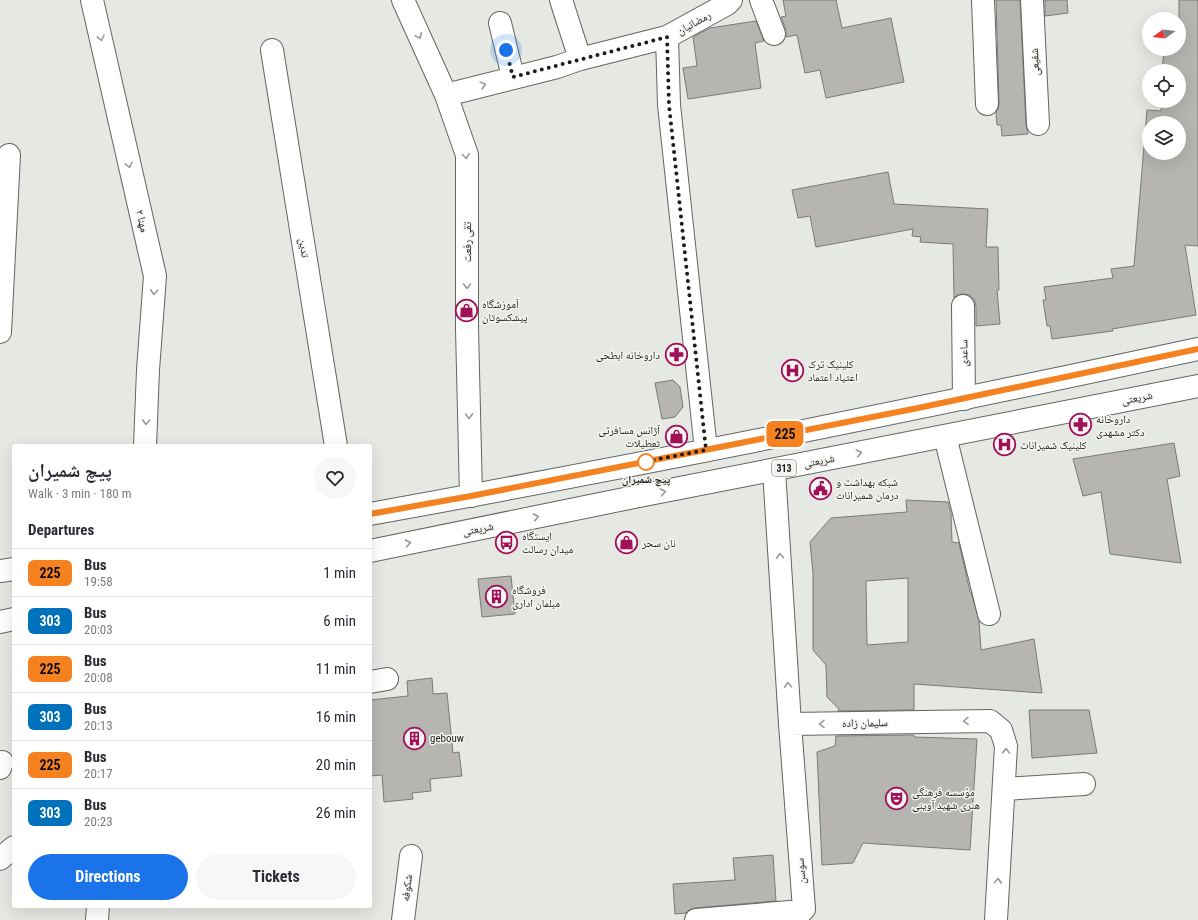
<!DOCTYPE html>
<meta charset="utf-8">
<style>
body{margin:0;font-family:"Roboto Condensed","Noto Naskh Arabic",sans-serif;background:#f7f7f7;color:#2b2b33;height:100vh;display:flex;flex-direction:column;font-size:15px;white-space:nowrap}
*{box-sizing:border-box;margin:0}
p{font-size:13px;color:#7c7c81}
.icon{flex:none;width:22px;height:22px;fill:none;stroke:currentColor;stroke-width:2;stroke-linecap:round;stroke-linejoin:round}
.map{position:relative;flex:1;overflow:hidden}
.sheet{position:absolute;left:12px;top:444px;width:360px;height:464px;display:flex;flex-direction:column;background:#fff;border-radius:4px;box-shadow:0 4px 16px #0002}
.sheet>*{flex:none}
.badge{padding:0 8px;border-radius:6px;font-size:14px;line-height:26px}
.needle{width:26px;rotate:255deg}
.fabs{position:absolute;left:1142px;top:12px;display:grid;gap:8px}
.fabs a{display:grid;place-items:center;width:44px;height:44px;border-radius:50%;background:#fff;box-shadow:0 4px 16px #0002;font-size:20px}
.you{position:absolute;width:20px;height:20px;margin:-10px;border:3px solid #fff;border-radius:50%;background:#1a73e8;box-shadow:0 0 0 6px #1a73e833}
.map>.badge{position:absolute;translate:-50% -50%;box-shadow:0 0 0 2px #fff}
h2{padding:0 16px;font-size:15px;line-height:36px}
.round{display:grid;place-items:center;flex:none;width:42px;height:42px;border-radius:21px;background:#f7f7f7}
.summary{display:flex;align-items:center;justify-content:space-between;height:68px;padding:0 16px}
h1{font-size:19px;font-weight:700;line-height:30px}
.action{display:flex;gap:8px;margin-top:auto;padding:8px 16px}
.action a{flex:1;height:46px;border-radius:24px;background:#1a73e8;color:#fff;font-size:16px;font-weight:700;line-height:46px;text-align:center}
.action a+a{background:#f7f7f7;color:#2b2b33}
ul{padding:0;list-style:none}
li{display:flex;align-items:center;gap:12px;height:48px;padding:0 16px;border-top:1px solid #e1e1e2}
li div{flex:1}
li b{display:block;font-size:15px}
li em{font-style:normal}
li .badge{min-width:44px;font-weight:700;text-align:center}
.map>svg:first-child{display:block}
.building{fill:#b6b5b1;stroke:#7b7a76;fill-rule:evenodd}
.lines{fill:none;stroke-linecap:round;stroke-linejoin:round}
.minor-casing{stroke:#636561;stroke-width:24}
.primary-casing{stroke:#636561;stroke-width:24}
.minor{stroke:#fff;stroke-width:22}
.primary{stroke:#fff;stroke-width:22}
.oneway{stroke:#999}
.line-casing{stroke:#fff;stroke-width:9}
.line{stroke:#f58220;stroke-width:6}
.walk{stroke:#1d1d1c;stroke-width:4;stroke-dasharray:0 7.2}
.stop-dot{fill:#fff;stroke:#f58220;stroke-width:2}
.labels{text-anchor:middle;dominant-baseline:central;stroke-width:3;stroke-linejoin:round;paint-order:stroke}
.shield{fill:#f4f5f1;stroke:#5e5e5c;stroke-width:1}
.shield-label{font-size:10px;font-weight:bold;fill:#1d1d1c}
.street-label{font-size:11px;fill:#1d1d1c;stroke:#f4f5f1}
.poi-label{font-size:11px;fill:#1d1d1c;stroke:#f4f5f1;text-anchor:start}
.stop-label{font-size:11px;font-weight:bold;fill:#1d1d1c;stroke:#f4f5f1}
</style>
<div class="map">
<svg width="1198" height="920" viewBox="0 0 1198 920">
<rect width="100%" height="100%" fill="#e6e8e3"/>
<!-- building -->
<path class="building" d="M783 0H836L842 28 891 18 904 82 826 98 820 70 805 73 797 35 786 37V30L781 17 786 16Z
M996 0H1020L1026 125 1028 134 1002 136 1001 125H997L996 112 998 109 999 104Z
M1045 0H1067L1068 13 1045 16Z
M1179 0H1198V246L1185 245 1196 315 1112 329 1113 331 1052 339 1050 326H1047L1043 300H1046L1044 287 1113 278 1111 269 1134 266 1147 110 1161 111 1162 101H1179V71H1162L1164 49H1179ZM1149 123H1179V153H1149Z
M756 21 764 41 755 43 761 88 688 99 683 68 697 66 693 37 710 28Z
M888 172 894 204 988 209 986 247H998L999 290H997L1000 324 976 326V306L974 299 969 295 963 294 957 295 954 298 953 244 920 242 921 237 912 236 913 229 816 247 810 216 798 218 792 190Z
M673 380 680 387 683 407 675 417 662 419 655 383Z
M1174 443 1180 476 1167 479 1181 563 1110 554 1101 492 1083 496 1073 459Z
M906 500 948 502 951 514 952 542 959 543 970 592H971L979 620 981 650 1034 639 1042 693 914 684V710L838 711 839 709 827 697 826 665 813 650V573L810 542 831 518 907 512ZM908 578V642L867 645 866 581Z
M511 576 515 614 482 617 478 579Z
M432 678 433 694 447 693 453 753 459 752 462 776 430 779 431 791 412 793 413 799 384 802 382 775 370 776V700L408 696 407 681Z
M1029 710H1089L1097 753 1032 758Z
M914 735V737L977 739 970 850 863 843 853 863 822 865 817 752 835 746 836 736Z
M773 855 776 901 695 908 689 910 686 913 675 914 673 884 735 880 733 858Z"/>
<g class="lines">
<defs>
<path id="minor" d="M92 0 155 276 148 370 145 446
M403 0 446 95 467 155V328L471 496
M561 0 580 59
M761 0 774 34
M983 0 987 104
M1032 0 1038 124
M500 23 513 77
M667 37 669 105 706 450
M272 50 336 446
M446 95 557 67 580 59 667 37 727 4 731 0
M963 306 964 399
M0 332 9 155
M945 436 989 614
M370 682 387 679
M790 724 990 721 1001 730 1006 746 996 920
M0 768 2 762
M1004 789 1084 784
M0 859 14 847
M97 920 98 906
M403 920 411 856
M696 920 802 911 804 909 790 724 774 470"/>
<path id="primary" d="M370 514C647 464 923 408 1198 349
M370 551 634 497 1198 386
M0 571 14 569
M0 622 14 619"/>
</defs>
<!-- minor casing -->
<use href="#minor" class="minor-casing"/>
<!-- primary casing -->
<use href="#primary" class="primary-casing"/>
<!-- minor -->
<use href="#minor" class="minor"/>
<!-- primary -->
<use href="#primary" class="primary"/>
</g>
<!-- one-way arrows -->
<defs><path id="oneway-chevron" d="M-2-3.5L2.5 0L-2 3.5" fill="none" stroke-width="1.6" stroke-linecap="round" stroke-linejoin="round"/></defs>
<g class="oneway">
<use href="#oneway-chevron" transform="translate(419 36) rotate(66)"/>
<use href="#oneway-chevron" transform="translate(101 38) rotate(77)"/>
<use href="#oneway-chevron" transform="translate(483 85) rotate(-15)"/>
<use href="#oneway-chevron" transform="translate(466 156) rotate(82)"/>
<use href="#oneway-chevron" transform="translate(129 165) rotate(77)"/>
<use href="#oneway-chevron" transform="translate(467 286) rotate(90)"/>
<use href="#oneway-chevron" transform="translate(154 292) rotate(94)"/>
<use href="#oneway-chevron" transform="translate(469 416) rotate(89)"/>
<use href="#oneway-chevron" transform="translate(146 422) rotate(93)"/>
<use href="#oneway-chevron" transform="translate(859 453) rotate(-11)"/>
<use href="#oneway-chevron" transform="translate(663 492) rotate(-11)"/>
<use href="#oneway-chevron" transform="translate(536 517) rotate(-11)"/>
<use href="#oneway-chevron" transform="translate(408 543) rotate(-11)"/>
<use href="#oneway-chevron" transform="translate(780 556) rotate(-94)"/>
<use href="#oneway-chevron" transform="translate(788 685) rotate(-94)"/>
<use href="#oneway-chevron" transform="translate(966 721) rotate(179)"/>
<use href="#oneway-chevron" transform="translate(822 724) rotate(179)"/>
<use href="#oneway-chevron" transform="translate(1006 751) rotate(-89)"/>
<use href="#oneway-chevron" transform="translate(998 881) rotate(-87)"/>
</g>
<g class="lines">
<defs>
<path id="line" d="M370 514 471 496 918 408 1198 349"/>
</defs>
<!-- line casing -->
<use href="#line" class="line-casing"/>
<!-- line -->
<use href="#line" class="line"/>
<!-- walk -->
<path class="walk" d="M506 50 513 77 667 37 669 105 706 450 643 462H646"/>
</g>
<!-- icons -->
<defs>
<symbol id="shop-ring" viewBox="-11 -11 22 22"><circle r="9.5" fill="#f4f5f1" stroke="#a00f58" stroke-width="1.5"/><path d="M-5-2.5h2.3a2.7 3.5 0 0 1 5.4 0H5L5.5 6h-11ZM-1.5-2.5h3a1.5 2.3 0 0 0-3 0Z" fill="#a00f58"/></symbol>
<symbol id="pharmacy-ring" viewBox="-11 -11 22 22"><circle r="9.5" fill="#f4f5f1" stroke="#a00f58" stroke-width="1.5"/><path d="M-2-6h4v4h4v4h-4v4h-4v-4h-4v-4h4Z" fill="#a00f58"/></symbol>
<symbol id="hospital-ring" viewBox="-11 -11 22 22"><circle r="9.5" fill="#f4f5f1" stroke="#a00f58" stroke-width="1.5"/><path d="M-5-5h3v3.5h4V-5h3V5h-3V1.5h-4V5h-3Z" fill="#a00f58"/></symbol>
<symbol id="civic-ring" viewBox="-11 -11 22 22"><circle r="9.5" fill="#f4f5f1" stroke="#a00f58" stroke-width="1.5"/><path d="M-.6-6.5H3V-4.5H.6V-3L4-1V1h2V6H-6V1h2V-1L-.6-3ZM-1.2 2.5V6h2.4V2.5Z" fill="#a00f58"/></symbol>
<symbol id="bus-ring" viewBox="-11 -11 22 22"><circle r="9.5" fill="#f4f5f1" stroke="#a00f58" stroke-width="1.5"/><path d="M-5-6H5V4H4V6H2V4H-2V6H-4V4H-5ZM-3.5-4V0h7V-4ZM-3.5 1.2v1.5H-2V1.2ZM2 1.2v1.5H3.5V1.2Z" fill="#a00f58"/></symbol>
<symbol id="building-ring" viewBox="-11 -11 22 22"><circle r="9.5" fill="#f4f5f1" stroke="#a00f58" stroke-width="1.5"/><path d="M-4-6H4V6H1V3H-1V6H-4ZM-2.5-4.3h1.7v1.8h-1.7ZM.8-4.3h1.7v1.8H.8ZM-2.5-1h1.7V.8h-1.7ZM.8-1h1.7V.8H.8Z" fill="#a00f58"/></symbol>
<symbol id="theatre-ring" viewBox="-11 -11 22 22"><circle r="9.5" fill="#f4f5f1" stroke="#a00f58" stroke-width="1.5"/><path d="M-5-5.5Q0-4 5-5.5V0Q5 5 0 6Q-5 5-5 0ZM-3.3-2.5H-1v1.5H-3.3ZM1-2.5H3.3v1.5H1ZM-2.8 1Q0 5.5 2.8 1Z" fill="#a00f58"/></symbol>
</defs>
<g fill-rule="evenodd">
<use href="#shop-ring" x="454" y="298" width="25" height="25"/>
<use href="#pharmacy-ring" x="664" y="342" width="25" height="25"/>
<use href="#hospital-ring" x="780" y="358" width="25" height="25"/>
<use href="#pharmacy-ring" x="1068" y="412" width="25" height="25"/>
<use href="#shop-ring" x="664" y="424" width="25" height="25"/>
<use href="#hospital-ring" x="992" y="432" width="25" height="25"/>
<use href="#civic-ring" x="808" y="476" width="25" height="25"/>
<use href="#bus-ring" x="494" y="530" width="25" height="25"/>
<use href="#shop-ring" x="614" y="530" width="25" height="25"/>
<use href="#building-ring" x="484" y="584" width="25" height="25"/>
<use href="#building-ring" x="402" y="726" width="25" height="25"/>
<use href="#theatre-ring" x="884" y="786" width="25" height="25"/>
</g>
<!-- markers -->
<circle class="stop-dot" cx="646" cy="462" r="8"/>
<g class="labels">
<!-- shield labels -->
<rect class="shield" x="772" y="460" width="24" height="16" rx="3"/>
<g class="shield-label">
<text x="784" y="468">313</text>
</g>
<!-- street labels -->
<g class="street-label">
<text transform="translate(694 23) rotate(-29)">رمضانیان</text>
<text transform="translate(1035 62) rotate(-93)">شفیعی</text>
<text transform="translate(142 221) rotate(77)">مهنا ۲</text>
<text transform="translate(467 242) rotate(-90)">تقی رفعت</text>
<text transform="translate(304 248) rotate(81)">تدین</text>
<text transform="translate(964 353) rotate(-91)">ساعدی</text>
<text transform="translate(1137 398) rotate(-11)">شریعتی</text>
<text transform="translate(819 461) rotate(-11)">شریعتی</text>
<text transform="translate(478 529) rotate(-11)">شریعتی</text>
<text transform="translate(865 723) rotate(-1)">سلیمان زاده</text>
<text transform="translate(801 871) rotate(-94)">سوسن</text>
<text transform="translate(407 888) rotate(-83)">شکوفه</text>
</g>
<!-- poi labels -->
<g class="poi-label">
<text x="482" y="304">آموزشگاه<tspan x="482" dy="13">پیشکسوتان</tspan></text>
<text x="660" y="355" text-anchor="end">داروخانه ابطحی</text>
<text x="808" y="364">کلینیک ترک<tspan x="808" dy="13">اعتیاد اعتماد</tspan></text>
<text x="1096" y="419">داروخانه<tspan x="1096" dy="13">دکتر مشهدی</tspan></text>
<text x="660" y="430" text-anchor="end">آژانس مسافرتی<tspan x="660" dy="13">تعطیلات</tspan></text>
<text x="1020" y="445">کلینیک شمیرانات</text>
<text x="836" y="482">شبکه بهداشت و<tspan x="836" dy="13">درمان شمیرانات</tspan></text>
<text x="522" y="536">ایستگاه<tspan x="522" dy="13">میدان رسالت</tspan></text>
<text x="642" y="543">نان سحر</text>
<text x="512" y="590">فروشگاه<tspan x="512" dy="13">مبلمان اداری</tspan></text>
<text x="430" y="738">gebouw</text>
<text x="912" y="792">مؤسسه فرهنگی<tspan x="912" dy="13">هنری شهید آوینی</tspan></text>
</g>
<!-- stop labels -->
<g class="stop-label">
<text x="646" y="479">پیچ شمیران</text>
</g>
</g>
</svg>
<div class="fabs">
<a><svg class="needle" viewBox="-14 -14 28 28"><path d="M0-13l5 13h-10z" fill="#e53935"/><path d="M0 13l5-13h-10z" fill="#7c7c81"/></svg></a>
<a><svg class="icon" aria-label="locate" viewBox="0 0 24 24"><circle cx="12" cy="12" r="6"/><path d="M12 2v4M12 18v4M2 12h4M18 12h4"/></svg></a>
<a><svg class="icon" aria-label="layers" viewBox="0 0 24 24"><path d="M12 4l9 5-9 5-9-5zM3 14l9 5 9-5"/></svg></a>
</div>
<div class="you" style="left:506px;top:50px"></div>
<b class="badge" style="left:785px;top:434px;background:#f58220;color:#111">225</b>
<section class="sheet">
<div class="summary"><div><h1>پیچ شمیران</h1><p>Walk · 3 min · 180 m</p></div><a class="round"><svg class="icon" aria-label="heart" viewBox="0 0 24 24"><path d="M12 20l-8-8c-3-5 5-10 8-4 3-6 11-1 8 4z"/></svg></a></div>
<h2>Departures</h2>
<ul>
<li><span class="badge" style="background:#f58220;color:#111">225</span><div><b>Bus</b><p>19:58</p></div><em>1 min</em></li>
<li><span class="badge" style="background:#0072bc;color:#fff">303</span><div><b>Bus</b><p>20:03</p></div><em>6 min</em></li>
<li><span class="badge" style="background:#f58220;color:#111">225</span><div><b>Bus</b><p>20:08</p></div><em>11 min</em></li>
<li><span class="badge" style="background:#0072bc;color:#fff">303</span><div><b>Bus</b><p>20:13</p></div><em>16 min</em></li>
<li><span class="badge" style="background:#f58220;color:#111">225</span><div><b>Bus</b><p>20:17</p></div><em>20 min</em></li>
<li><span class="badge" style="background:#0072bc;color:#fff">303</span><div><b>Bus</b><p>20:23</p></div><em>26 min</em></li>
</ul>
<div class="action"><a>Directions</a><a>Tickets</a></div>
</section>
</div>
